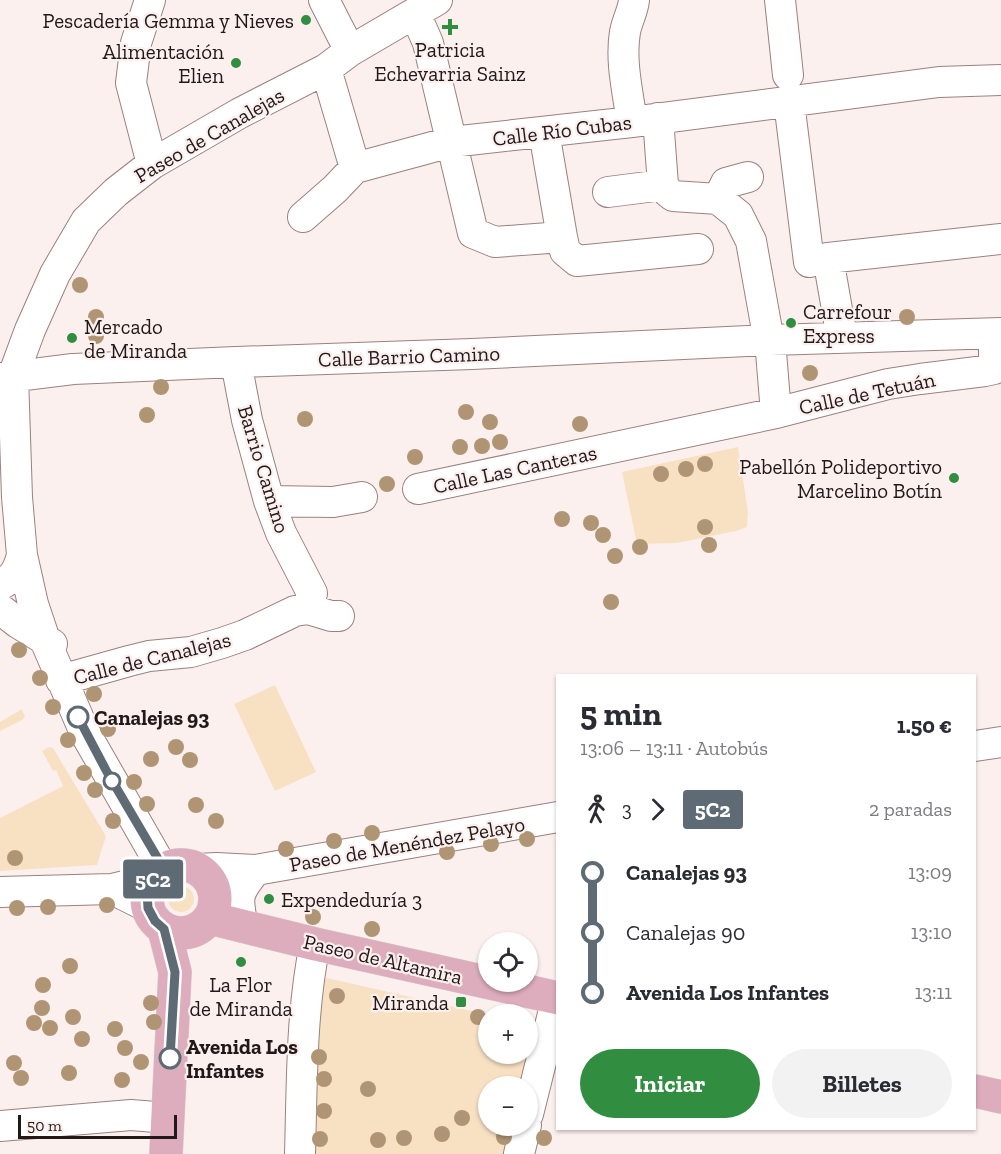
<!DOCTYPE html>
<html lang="es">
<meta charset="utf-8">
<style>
body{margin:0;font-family:"Zilla Slab",serif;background:#f2f2f3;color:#2b2b33;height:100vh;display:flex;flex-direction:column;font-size:22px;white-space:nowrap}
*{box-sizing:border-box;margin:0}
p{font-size:20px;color:#7c7c81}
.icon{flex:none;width:33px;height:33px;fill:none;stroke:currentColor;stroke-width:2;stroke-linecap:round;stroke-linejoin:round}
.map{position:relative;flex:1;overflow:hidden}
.panel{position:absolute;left:556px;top:674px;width:420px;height:456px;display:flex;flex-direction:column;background:#fff;border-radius:0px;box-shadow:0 2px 4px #0004}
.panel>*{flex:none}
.badge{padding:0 12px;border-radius:4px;font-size:21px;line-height:39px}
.fabs{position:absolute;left:478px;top:932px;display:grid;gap:12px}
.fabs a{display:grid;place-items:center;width:60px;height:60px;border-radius:50%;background:#fff;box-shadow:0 2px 4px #0004;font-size:30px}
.scale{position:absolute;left:18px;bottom:15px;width:159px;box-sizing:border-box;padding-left:6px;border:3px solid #211817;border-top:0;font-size:16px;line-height:21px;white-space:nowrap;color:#211817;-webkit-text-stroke:4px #fcf0ef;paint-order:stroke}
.map>.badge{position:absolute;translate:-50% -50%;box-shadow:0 0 0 3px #fff}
.legs{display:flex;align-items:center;gap:9px;height:66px;padding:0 24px;font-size:20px}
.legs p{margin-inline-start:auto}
.headline{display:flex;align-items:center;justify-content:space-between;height:102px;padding:0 24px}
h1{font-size:33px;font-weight:800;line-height:45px}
.button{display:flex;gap:12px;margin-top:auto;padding:12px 24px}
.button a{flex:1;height:69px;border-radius:36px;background:#318d3f;color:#fff;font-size:24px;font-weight:800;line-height:69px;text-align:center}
.button a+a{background:#f2f2f3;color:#2b2b33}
ul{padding:0 24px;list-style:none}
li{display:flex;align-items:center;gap:21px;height:60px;font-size:22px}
li i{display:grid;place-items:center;width:9px;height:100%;margin:0 8px;background:currentColor}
li i::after{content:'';width:15px;height:15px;margin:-8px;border:4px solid;border-radius:50%;background:#fff}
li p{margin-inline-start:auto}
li:first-child i{background:linear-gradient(#0000 50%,currentColor 0)}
li:last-child i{background:linear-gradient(currentColor 50%,#0000 0)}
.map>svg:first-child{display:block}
.green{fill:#f8e0c3}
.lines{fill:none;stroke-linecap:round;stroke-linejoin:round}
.minor-casing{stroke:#9a817f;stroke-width:32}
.major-casing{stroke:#d3d1d1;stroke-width:34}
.minor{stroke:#fff;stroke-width:30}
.major{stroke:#deadbd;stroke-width:33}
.tree{fill:#b09575}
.line-1-casing{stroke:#fff;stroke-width:14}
.line-1{stroke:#5f6b74;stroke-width:9}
.poi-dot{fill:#318d3f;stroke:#fcf0ef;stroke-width:2}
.stop-1-dot{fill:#fff;stroke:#5f6b74;stroke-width:3}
.labels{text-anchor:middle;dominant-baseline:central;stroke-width:4.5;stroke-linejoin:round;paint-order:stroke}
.poi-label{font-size:21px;fill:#211817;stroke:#fcf0ef;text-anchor:end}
.street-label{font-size:21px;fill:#211817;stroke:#fcf0ef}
.stop-label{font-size:21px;font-weight:bold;fill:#211817;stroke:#fcf0ef;text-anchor:start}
</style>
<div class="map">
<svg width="1001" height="1154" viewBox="0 0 1001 1154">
<rect width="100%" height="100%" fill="#fcf0ef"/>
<!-- green -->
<path class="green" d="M738 447 748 512 747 527 736 531 677 543 637 544 622 472Z
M275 685 316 772 275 791 234 704Z
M22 709 25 717 22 720 0 731V722Z
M49 747 53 748 106 836 97 865 0 871V818L63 786 56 770 53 771 42 751Z
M168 899a13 13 0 1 1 26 0a13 13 0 1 1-26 0Z
M327 978 489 1015V1053H528V1024L532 1025 534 1028 521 1086H489V1125H512L505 1154H312L313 1052 323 981Z"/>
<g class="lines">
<defs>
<path id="minor" d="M150 0 136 43 131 83 152 164
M324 0 350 51
M780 0 788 75
M415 13 428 43 473 233 495 242 562 237 544 132
M326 69 355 168
M789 102 809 262 828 258 1001 239
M658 118 663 185 668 192 673 196 718 199 738 215 751 241 767 330 770 340 776 413
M632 122C628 93 620 61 625 32 627 21 633 11 634 0
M608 192 663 185
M718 199 726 183 748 177
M303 217 335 189 355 168 451 142 632 122 939 82 1001 80
M562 237 565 251 577 261 698 249
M828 258 842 338
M236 362 247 420 269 501 281 533 312 593 308 609
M0 378 73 369 236 362 472 354 770 340 1001 333
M418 489 776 413 888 384 920 379 985 371 994 369V334
M269 501 333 502 362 497
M0 585C14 578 18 570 22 555
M0 609 18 623 52 644
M61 680 129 661 149 656 191 652 222 643 245 635 295 611 308 609 331 616H339
M975 746 1001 742
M163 869 85 733 45 640 33 604 22 555 17 497 13 376 30 330 55 274 86 221 116 192 152 164 240 113 326 69 350 51 437 0
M199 869 216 868 256 870 558 817
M112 889 148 907
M0 892 112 889 153 879
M215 900 234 881 250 873
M243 927C237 897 236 894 256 870
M528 1114 557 998
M0 1126 131 1115 168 1118
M300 1154C302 1084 301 1012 315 944
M519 1154 526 1125"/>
<path id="major" d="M147 899a34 34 0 1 1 68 0a34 34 0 1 1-68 0Z
M210 918 315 944 558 998
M164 929 175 972 166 1154
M975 1091 1001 1097"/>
</defs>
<!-- minor casing -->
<use href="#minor" class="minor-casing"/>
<!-- major casing -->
<use href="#major" class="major-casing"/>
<!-- minor -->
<use href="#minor" class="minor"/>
<!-- major -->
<use href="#major" class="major"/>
</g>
<!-- trees -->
<g class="tree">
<circle cx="80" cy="285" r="8"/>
<circle cx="96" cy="317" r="8"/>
<circle cx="907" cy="317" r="8"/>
<circle cx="96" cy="336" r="8"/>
<circle cx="810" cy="373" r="8"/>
<circle cx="161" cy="387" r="8"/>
<circle cx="466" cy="412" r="8"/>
<circle cx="147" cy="415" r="8"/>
<circle cx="305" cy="419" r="8"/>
<circle cx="490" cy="422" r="8"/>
<circle cx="580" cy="424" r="8"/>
<circle cx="500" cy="442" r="8"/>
<circle cx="482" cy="446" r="8"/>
<circle cx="460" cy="447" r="8"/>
<circle cx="415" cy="457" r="8"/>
<circle cx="705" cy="464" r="8"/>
<circle cx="686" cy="469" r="8"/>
<circle cx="661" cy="474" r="8"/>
<circle cx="387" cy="484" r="8"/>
<circle cx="562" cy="519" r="8"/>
<circle cx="591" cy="523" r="8"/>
<circle cx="705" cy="527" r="8"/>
<circle cx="603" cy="535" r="8"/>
<circle cx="709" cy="545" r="8"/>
<circle cx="640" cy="547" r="8"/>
<circle cx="615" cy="556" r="8"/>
<circle cx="611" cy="602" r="8"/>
<circle cx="19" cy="650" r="8"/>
<circle cx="40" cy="678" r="8"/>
<circle cx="94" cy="694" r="8"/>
<circle cx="53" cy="707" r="8"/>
<circle cx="108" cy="729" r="8"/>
<circle cx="68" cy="740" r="8"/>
<circle cx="176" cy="747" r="8"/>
<circle cx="151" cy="759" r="8"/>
<circle cx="190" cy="760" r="8"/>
<circle cx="84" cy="773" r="8"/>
<circle cx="134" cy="782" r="8"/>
<circle cx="95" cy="790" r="8"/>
<circle cx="147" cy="804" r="8"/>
<circle cx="196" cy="805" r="8"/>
<circle cx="113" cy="821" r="8"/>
<circle cx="216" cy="821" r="8"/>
<circle cx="372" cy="833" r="8"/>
<circle cx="527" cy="839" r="8"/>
<circle cx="334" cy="841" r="8"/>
<circle cx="491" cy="844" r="8"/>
<circle cx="286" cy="849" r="8"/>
<circle cx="447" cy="852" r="8"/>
<circle cx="15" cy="858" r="8"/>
<circle cx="107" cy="905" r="8"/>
<circle cx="48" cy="907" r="8"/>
<circle cx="17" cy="908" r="8"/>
<circle cx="313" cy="917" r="8"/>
<circle cx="372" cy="929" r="8"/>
<circle cx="70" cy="966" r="8"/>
<circle cx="43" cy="985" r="8"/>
<circle cx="337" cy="996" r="8"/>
<circle cx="151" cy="1003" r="8"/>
<circle cx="42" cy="1008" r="8"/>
<circle cx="73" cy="1017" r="8"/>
<circle cx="478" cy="1017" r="8"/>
<circle cx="154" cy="1022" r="8"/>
<circle cx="34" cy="1023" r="8"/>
<circle cx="50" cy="1028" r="8"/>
<circle cx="115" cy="1029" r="8"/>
<circle cx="82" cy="1039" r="8"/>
<circle cx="125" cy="1048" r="8"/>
<circle cx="319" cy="1057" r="8"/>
<circle cx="141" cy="1062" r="8"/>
<circle cx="14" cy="1063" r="8"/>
<circle cx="69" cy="1073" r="8"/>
<circle cx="21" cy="1078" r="8"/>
<circle cx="324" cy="1079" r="8"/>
<circle cx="122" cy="1080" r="8"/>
<circle cx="368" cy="1089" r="8"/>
<circle cx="324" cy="1111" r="8"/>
<circle cx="462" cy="1118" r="8"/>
<circle cx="442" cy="1134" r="8"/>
<circle cx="504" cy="1137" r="8"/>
<circle cx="404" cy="1138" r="8"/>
<circle cx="544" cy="1138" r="8"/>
<circle cx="320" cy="1139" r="8"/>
<circle cx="378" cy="1140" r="8"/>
</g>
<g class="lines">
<defs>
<path id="line-1" d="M78 717 107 772 164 869 153 879 147 892 148 908 155 921 164 929 175 972 170 1058"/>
</defs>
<!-- line-1 casing -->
<use href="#line-1" class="line-1-casing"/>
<!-- line-1 -->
<use href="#line-1" class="line-1"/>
</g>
<!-- markers -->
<g class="poi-dot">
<circle cx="306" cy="20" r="6"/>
<path d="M447 18h6v6h6v6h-6v6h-6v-6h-6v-6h6z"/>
<circle cx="236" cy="63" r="6"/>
<circle cx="791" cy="323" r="6"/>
<circle cx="72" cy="338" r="6"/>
<circle cx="954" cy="478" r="6"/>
<circle cx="269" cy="899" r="6"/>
<circle cx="241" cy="962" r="6"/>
<rect x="455" y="996" width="12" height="12" rx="3"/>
</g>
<g class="stop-1-dot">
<circle cx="78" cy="717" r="10"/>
<circle cx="112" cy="781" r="8"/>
<circle cx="170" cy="1058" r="10"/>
</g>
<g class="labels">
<!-- poi labels -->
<g class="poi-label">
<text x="294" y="20">Pescadería Gemma y Nieves</text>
<text x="450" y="49" text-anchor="middle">Patricia<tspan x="450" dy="24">Echevarria Sainz</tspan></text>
<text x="224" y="51">Alimentación<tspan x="224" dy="24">Elien</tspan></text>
<text x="803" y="311" text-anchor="start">Carrefour<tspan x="803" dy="24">Express</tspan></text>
<text x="84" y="326" text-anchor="start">Mercado<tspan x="84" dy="24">de Miranda</tspan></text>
<text x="942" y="466">Pabellón Polideportivo<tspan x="942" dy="24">Marcelino Botín</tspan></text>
<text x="281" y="899" text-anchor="start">Expendeduría 3</text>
<text x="241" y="984" text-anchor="middle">La Flor<tspan x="241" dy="24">de Miranda</tspan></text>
<text x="449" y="1002">Miranda</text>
</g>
<!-- street labels -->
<g class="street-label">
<text transform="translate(562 130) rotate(-7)">Calle Río Cubas</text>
<text transform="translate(209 135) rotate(-30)">Paseo de Canalejas</text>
<text transform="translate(409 356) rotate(-2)">Calle Barrio Camino</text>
<text transform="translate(867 393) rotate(-12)">Calle de Tetuán</text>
<text transform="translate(264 469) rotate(73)">Barrio Camino</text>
<text transform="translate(515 469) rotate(-12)">Calle Las Canteras</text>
<text transform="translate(152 658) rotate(-14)">Calle de Canalejas</text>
<text transform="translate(407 844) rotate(-10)">Paseo de Menéndez Pelayo</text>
<text transform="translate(383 959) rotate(13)">Paseo de Altamira</text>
</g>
<!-- stop labels -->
<g class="stop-label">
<text x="94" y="717">Canalejas 93</text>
<text x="186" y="1046">Avenida Los<tspan x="186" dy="24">Infantes</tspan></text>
</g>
</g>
</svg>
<div class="fabs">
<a><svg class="icon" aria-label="locate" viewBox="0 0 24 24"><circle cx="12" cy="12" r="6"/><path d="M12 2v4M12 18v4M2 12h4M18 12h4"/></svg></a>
<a>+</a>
<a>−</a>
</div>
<div class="scale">50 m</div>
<b class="badge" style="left:153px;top:879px;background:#5f6b74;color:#fff">5C2</b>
<section class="panel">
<div class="headline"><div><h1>5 min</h1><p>13:06 – 13:11 · Autobús</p></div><b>1.50 €</b></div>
<div class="legs"><svg class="icon" aria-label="walk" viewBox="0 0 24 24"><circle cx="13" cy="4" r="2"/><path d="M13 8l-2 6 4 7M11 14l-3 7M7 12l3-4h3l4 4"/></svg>3<svg class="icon" aria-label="forward" viewBox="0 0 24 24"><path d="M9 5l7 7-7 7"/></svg><b class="badge" style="background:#5f6b74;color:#fff">5C2</b><p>2 paradas</p></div>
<ul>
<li><i style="color:#5f6b74"></i><b>Canalejas 93</b><p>13:09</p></li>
<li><i style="color:#5f6b74"></i><span>Canalejas 90</span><p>13:10</p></li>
<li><i style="color:#5f6b74"></i><b>Avenida Los Infantes</b><p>13:11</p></li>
</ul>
<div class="button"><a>Iniciar</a><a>Billetes</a></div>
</section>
</div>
